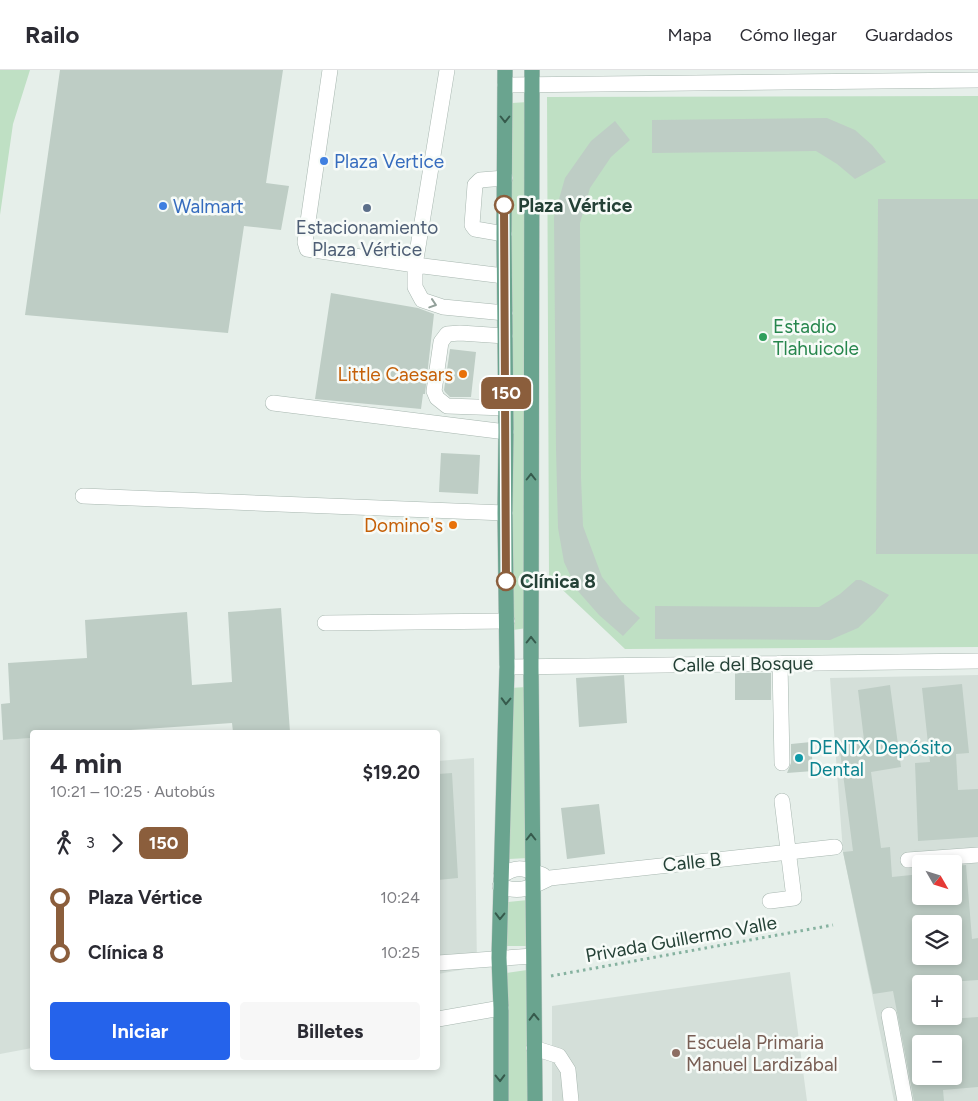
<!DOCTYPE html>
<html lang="es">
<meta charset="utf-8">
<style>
body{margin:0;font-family:Figtree,sans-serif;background:#f7f7f7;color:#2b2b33;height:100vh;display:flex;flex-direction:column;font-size:19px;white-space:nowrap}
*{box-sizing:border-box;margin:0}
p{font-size:16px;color:#7c7c81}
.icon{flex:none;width:28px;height:28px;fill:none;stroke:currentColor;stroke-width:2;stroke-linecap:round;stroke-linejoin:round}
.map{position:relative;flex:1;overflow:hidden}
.details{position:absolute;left:30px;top:660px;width:410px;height:340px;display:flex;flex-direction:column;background:#fff;border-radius:5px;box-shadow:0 2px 8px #0003}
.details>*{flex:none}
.badge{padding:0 10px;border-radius:8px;font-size:18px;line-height:32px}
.needle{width:32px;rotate:129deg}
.fabs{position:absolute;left:912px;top:785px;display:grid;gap:10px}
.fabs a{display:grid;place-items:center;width:50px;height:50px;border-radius:5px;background:#fff;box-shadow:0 2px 8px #0003;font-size:25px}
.map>.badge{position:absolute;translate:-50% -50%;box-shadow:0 0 0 2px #fff}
.legs{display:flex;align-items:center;gap:8px;height:55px;padding:0 20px;font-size:16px}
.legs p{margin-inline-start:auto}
.overview{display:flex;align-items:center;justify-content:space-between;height:85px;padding:0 20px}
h1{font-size:28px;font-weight:700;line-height:38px}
.action{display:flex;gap:10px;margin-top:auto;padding:10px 20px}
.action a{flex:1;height:58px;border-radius:5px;background:#2563eb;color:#fff;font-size:20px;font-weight:700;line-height:58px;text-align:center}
.action a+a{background:#f7f7f7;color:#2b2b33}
ul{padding:0 20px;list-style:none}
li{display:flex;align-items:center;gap:18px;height:55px;font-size:19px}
li i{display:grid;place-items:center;width:8px;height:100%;margin:0 6px;background:currentColor}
li i::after{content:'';width:12px;height:12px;margin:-6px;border:4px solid;border-radius:50%;background:#fff}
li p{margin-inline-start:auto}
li:first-child i{background:linear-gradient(#0000 50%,currentColor 0)}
li:last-child i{background:linear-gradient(currentColor 50%,#0000 0)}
header{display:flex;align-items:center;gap:30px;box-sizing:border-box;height:70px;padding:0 25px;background:#fff;border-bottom:1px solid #e1e1e2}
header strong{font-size:24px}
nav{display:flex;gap:28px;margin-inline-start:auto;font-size:18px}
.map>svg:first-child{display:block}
.built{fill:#d4dfd9;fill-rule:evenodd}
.green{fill:#bfe0c4}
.building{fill:#becdc5;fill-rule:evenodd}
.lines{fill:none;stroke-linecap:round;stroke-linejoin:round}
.minor-casing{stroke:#a8b7b0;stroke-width:16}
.major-casing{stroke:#c2cac7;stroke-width:16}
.path{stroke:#86b2a0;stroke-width:3;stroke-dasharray:2.5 4;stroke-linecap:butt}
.minor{stroke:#fff;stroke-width:15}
.major{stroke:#6aa48f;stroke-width:15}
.oneway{stroke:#365a4c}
.oneway2{stroke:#92a09a}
.line-1-casing{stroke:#fff;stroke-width:11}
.line-1{stroke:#8b5e3c;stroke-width:8}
.shop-dot{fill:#3f7fe0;stroke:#f7fbf8;stroke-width:2}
.stop-1-dot{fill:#fff;stroke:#8b5e3c;stroke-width:2.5}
.service-dot{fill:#5c6f8a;stroke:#f7fbf8;stroke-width:2}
.leisure-dot{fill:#2e9e5b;stroke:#f7fbf8;stroke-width:2}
.food-dot{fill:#e8710a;stroke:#f7fbf8;stroke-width:2}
.culture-dot{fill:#0f9aa8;stroke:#f7fbf8;stroke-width:2}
.education-dot{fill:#8d6e63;stroke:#f7fbf8;stroke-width:2}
.labels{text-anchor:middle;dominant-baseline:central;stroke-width:5;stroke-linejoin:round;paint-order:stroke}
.shop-label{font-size:19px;fill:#366cbe;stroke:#f7fbf8;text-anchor:start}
.stop-label{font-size:19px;font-weight:bold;fill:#244136;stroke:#f7fbf8;text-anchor:start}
.service-label{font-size:19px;fill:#4e5e75;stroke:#f7fbf8}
.leisure-label{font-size:19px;fill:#27864d;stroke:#f7fbf8;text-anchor:start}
.food-label{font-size:19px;fill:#c56008;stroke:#f7fbf8;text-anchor:end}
.street-label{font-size:19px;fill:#244136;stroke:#f7fbf8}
.culture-label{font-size:19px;fill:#0d838f;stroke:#f7fbf8;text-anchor:start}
.education-label{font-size:19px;fill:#785e54;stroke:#f7fbf8;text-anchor:start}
</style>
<header>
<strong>Railo</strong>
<nav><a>Mapa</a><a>Cómo llegar</a><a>Guardados</a></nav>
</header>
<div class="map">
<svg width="978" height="1031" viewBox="0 0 978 1031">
<rect width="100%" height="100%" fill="#e6efea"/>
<!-- built -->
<path class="built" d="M978 605V1031H894L843 782 830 608ZM921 794H954V826H921ZM921 854H954V886H921ZM921 914H954V946H921ZM921 974H954V1006H921Z
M32 668V978L0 984V670Z
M474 688 477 897 438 904V691Z
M790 902 807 1031H552V936Z"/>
<!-- green -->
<path class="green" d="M0 0H30L13 54 0 145Z
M978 26V577L625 579 549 507 547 27Z
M528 32 527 558 513 560 511 365 512 33Z
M526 617 528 788 509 789 510 618Z
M528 830V876H507V832Z
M527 900V1031H505L506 903Z"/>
<!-- building -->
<path class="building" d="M60 0H283L266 113 289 116 281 160 244 156 228 263 25 245Z
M827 48 855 60 872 75 886 92 855 109 837 94 816 81 652 83V50Z
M615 51 630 70 611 87 590 118 580 153 581 408 583 456 602 507 622 532 640 548 623 566 599 545 577 520 564 492 558 458 556 379 554 147 565 108 591 71Z
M878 129H978V484H876Z
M331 223 418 238 434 244 425 324H423L421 339 315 329Z
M450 279 476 282 471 327H450L445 322 444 320Z
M441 383 480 385 478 424 439 422Z
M856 510H861L889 525 875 542 858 558 830 570 655 569V536L819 537 840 524Z
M281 538 290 662H233L232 653 102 662H32V668L3 670 1 634 10 633 8 593 87 588 85 550 187 542 192 615 232 612 228 542Z
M735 603H771V630H735Z
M624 605 627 653 579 657 576 608Z
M962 614 969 683 956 684 958 720 978 719V767L918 771 915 693 930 692 922 618Z
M890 615 901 697 871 702 881 778 890 777 892 807 921 804V826H954V796L966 795 972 869 978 868V910L921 914V946H936V950L978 947V1017L943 1020 944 1031H914L893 921 873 924 843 782 853 781 839 673 864 670 858 620ZM921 854H954V886H921ZM921 974H954L955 1006H921Z
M811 672 813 701 787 703 791 693V674Z
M452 703 458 808 438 810V704Z
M599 734 605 784 567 789 561 738Z"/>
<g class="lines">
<defs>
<path id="minor" d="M330 0 305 172 307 179 415 195 504 206
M447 0 415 195V217L422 230 443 237 505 243
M505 15 978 10
M504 164 475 159 472 155 475 115 480 110 505 108
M505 266 460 263 447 264 441 272 434 321 437 328 447 336 506 338
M273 333 506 362
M83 426 505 443
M325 553 507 551
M780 593 782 693
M507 597 978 591
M908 790 978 785
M501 806C518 794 525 799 543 805
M500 816C520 824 532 817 550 808L835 777
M770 831 794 828 782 731
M438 893 533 886
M889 945 905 1031
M438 949 501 938
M534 978 559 986 568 1000 571 1031"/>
<path id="major" d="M532 0 531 597 535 1031
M501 1031V938L499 888 507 597 505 443 506 362 504 164 505 0"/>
</defs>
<!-- minor casing -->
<use href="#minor" class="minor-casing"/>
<!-- major casing -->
<use href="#major" class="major-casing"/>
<!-- path -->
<path class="path" d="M551 906 833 855"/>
<!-- minor -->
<use href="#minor" class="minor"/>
<!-- major -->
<use href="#major" class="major"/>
</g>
<!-- one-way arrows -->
<defs><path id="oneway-chevron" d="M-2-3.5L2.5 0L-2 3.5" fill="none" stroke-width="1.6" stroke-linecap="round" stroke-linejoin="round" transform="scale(1.25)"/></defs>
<g class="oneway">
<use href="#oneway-chevron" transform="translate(505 49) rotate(90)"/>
<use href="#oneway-chevron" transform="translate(531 407) rotate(-90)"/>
<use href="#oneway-chevron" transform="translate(531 570) rotate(-90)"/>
<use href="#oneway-chevron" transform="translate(506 631) rotate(92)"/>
<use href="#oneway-chevron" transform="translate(531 767) rotate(-90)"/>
<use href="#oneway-chevron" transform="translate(500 846) rotate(91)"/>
<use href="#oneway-chevron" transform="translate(534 947) rotate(-91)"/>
<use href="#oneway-chevron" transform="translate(500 1008) rotate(89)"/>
</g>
<use class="oneway2" href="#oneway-chevron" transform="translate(433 234) rotate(18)"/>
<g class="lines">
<defs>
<path id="line-1" d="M504 135 506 511"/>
</defs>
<!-- line-1 casing -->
<use href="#line-1" class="line-1-casing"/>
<!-- line-1 -->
<use href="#line-1" class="line-1"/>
</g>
<!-- markers -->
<g class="shop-dot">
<circle cx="324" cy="91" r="5"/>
<circle cx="163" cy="136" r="5"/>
</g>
<g class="stop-1-dot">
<circle cx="504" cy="135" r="9"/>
<circle cx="506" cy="511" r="9"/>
</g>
<circle class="service-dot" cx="367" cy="138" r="5"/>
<circle class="leisure-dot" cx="763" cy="267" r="5"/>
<g class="food-dot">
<circle cx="463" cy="304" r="5"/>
<circle cx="453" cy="455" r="5"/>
</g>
<circle class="culture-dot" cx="799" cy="688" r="5"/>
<circle class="education-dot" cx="676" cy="983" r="5"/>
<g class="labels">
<!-- shop labels -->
<g class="shop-label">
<text x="334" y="91">Plaza Vertice</text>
<text x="173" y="136">Walmart</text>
</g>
<!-- stop labels -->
<g class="stop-label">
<text x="518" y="135">Plaza Vértice</text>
<text x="520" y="511">Clínica 8</text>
</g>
<!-- service labels -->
<g class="service-label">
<text x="367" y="157">Estacionamiento<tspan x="367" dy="22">Plaza Vértice</tspan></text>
</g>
<!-- leisure labels -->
<g class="leisure-label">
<text x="773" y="256">Estadio<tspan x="773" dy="22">Tlahuicole</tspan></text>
</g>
<!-- food labels -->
<g class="food-label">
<text x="453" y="304">Little Caesars</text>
<text x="443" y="455">Domino's</text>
</g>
<!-- street labels -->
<g class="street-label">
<text transform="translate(743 594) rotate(-1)">Calle del Bosque</text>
<text transform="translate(692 792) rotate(-6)">Calle B</text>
<text transform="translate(681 869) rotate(-10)">Privada Guillermo Valle</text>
</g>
<!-- culture labels -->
<g class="culture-label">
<text x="809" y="677">DENTX Depósito<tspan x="809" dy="22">Dental</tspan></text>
</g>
<!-- education labels -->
<g class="education-label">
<text x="686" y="972">Escuela Primaria<tspan x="686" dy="22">Manuel Lardizábal</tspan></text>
</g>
</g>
</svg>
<div class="fabs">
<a><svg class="needle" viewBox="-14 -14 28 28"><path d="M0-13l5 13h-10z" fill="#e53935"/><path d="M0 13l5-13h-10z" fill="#7c7c81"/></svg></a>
<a><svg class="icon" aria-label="layers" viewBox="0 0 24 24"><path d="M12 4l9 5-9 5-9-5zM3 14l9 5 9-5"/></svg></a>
<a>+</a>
<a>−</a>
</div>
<b class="badge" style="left:506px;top:323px;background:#8b5e3c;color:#fff">150</b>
<section class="details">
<div class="overview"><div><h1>4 min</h1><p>10:21 – 10:25 · Autobús</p></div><b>$19.20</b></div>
<div class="legs"><svg class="icon" aria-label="walk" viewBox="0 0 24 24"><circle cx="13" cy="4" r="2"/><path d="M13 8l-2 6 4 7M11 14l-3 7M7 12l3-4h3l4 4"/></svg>3<svg class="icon" aria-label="forward" viewBox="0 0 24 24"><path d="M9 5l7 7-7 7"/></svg><b class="badge" style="background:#8b5e3c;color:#fff">150</b></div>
<ul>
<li><i style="color:#8b5e3c"></i><b>Plaza Vértice</b><p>10:24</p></li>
<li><i style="color:#8b5e3c"></i><b>Clínica 8</b><p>10:25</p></li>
</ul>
<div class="action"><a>Iniciar</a><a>Billetes</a></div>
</section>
</div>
